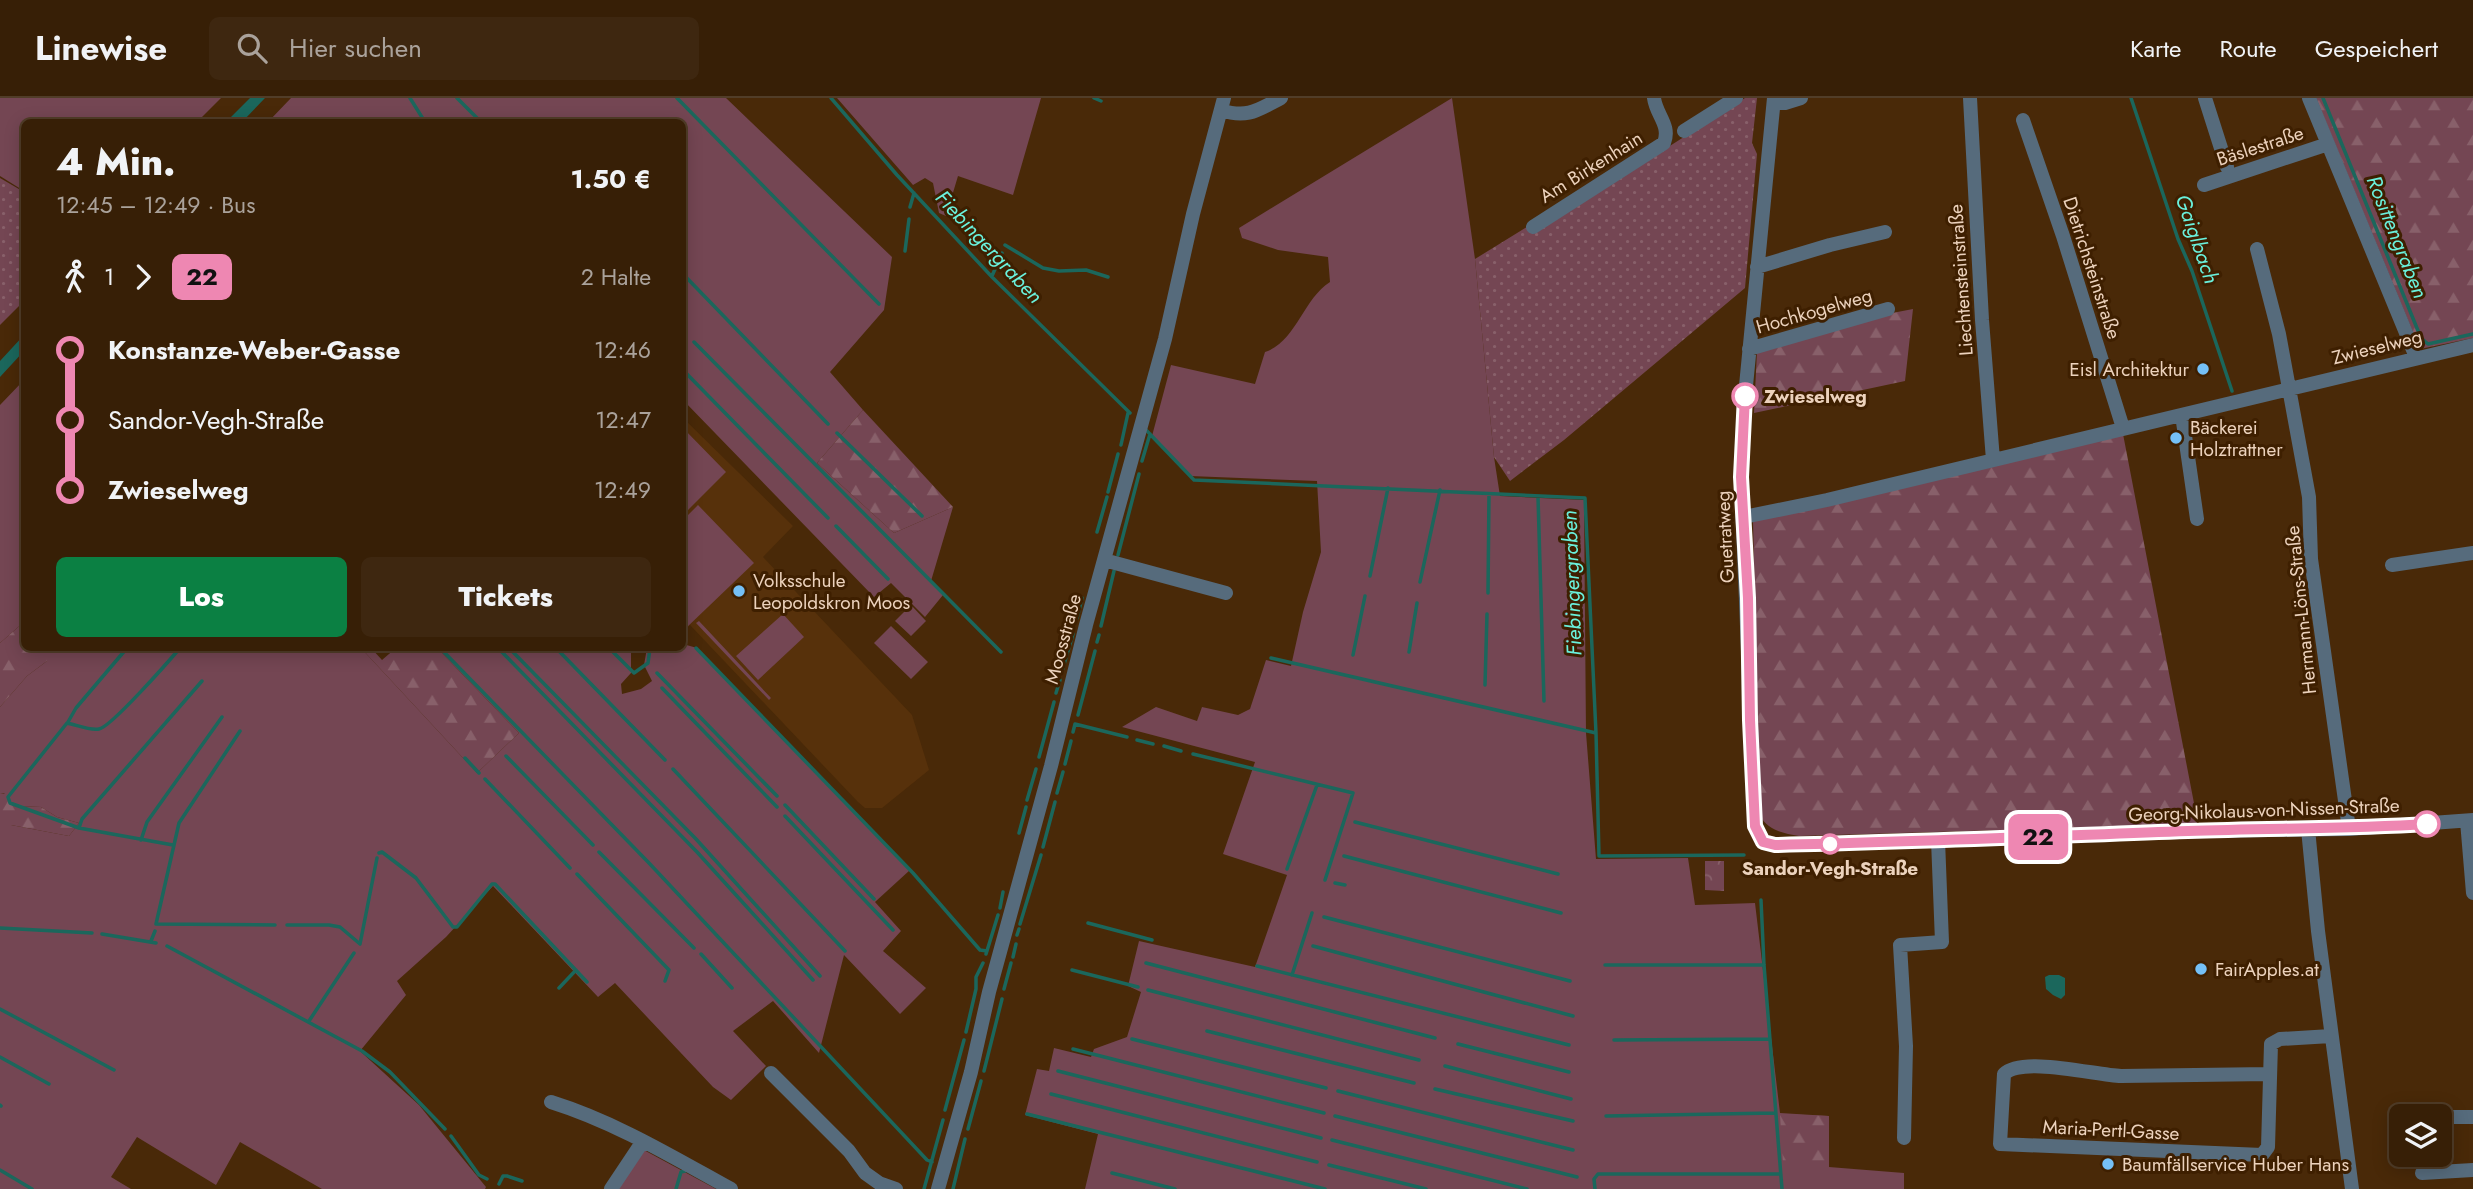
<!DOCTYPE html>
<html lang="de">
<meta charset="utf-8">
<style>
body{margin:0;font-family:Jost,sans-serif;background:#3e2710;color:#f1f3f6;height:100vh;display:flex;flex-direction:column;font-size:26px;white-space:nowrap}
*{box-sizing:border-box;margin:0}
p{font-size:23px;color:#aaa29b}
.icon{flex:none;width:38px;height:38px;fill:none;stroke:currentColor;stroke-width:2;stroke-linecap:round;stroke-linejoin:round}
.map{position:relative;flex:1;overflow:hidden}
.details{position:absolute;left:21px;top:21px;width:665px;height:532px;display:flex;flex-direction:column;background:#371f06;border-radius:10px;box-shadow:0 4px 18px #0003,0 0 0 2px #513d28}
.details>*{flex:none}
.badge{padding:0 14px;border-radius:10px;font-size:24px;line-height:46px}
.controls{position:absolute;left:2389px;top:1006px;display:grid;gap:14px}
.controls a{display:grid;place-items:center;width:63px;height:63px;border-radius:10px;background:#371f06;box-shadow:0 4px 18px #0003,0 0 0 2px #513d28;font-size:35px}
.map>.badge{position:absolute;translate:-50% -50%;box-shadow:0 0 0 4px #fff}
.legs{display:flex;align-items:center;gap:10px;height:77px;padding:0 35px;font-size:23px}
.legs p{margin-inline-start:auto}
.summary{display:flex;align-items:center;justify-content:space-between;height:119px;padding:0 35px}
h1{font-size:38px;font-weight:800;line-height:52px}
.action{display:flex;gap:14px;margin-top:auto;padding:14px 35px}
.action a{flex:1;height:80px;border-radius:10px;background:#0b8043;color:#fff;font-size:28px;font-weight:800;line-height:80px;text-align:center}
.action a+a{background:#3e2710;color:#f1f3f6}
ul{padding:0 35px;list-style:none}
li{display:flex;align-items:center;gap:24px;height:70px;font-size:26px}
li i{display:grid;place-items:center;width:10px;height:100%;margin:0 9px;background:currentColor}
li i::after{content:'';width:18px;height:18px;margin:-9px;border:5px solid;border-radius:50%;background:#371f06}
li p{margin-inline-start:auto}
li:first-child i{background:linear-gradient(#0000 50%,currentColor 0)}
li:last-child i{background:linear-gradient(currentColor 50%,#0000 0)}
header{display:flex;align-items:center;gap:42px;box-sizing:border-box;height:98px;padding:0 35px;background:#371f06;border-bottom:2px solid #513d28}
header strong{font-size:33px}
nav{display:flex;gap:38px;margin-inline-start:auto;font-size:24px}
.search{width:490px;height:63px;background:#3e2710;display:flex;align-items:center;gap:18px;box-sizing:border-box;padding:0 24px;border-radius:10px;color:#aaa29b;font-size:26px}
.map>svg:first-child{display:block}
.built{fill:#57310b}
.grass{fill:#744653}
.forest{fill:url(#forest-firs)}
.park{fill:url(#park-crowns)}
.garden{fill:url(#garden-dots)}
.water{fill:#1b675c}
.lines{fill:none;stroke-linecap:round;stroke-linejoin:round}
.stream{stroke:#1b675c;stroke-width:3.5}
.minor{stroke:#566b7c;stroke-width:14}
.line-1-casing{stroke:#fff;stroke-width:16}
.line-1{stroke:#ee87b2;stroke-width:10}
.poi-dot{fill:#75c0f6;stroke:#3e1f00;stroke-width:2.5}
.stop-1-dot{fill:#fff;stroke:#ee87b2;stroke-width:3.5}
.labels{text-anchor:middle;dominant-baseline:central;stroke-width:6;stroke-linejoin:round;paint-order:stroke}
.street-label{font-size:19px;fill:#ecd2bc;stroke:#3e1f00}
.poi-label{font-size:19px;fill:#ecd2bc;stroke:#3e1f00;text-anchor:start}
.stop-label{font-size:19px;font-weight:bold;fill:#ecd2bc;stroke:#3e1f00;text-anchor:start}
.water-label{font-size:21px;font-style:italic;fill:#6af1dc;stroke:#3e1f00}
</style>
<header>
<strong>Linewise</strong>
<div class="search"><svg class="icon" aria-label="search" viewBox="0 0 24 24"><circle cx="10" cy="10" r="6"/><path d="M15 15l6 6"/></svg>Hier suchen</div>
<nav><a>Karte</a><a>Route</a><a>Gespeichert</a></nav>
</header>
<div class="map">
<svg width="2473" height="1091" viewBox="0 0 2473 1091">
<defs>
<pattern id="forest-firs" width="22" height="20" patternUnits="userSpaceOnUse" patternTransform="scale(1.75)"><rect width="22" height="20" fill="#744653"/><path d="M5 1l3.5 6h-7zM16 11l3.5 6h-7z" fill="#88606a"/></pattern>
<pattern id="park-crowns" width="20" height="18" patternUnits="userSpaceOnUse" patternTransform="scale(1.75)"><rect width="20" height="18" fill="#744653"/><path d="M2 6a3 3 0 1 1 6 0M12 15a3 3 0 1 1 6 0" fill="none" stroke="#88606a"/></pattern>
<pattern id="garden-dots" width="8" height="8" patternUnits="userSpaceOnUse" patternTransform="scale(1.75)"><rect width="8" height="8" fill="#744653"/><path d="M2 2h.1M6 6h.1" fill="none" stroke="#88606a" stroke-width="1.8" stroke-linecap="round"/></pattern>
</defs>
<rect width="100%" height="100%" fill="#492908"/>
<!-- built -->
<path class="built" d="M683 320 793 428 763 459 912 617 929 672 882 710H865L858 704 690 527 683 535Z"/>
<!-- grass -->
<path class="grass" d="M0 0H221L197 24H24V93L0 78Z
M291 0H726L892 159 884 212 830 274 863 312 817 365 894 435 953 409 931 483 943 497 925 519 891 485 874 499 683 302 682 24H268Z
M837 0H1041L1013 97 958 78 946 118 939 115 933 85 925 80 913 87Z
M1452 0 1475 161 1494 359 1500 398 1584 402 1586 635 1596 761 1688 760 1695 807 1755 805 1780 1015 1829 1018V1069L1904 1075V1091H1085L1098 1036 1025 1017 1037 971 1049 973 1054 950 1091 959 1094 951 1127 939 1141 894 1128 888 1139 843 1255 869 1287 777 1223 756 1255 664 1122 629 1156 609 1197 623 1202 609 1238 617 1250 611 1266 562 1291 568 1303 514 1321 454 1317 383 1190 378 1152 338 1171 267 1255 286 1265 254C1296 244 1303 201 1330 184L1328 159 1278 152 1242 140 1239 130Z
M24 282V524L0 545V307Z
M683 330 726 374 683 417Z
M698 407 754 465 685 531 682 528 683 422Z
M911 507 926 523 911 538 895 523Z
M783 516 804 539 758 582 736 558Z
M699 523 771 600 769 602 696 525Z
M891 528 928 564 911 581 874 545Z
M683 546 697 550 910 772 875 804 901 833 883 853 926 890 900 916 844 857 819 955 773 903 733 933 766 968 731 1002 713 989 615 885 598 899 493 788 446 839 397 883 406 897 360 953 419 1007 486 1089 485 1091H322L240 1044 216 1087 137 1039 111 1079 131 1091H0V727H11L69 738 79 725 57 719 41 709 19 708 12 705 4 695H0V609L27 578 47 563V550H361L477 675 519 635 437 550H631V575L621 586 622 596 641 591 652 583 644 567 647 550H682Z
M642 1051 716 1091H613Z"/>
<!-- forest -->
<path class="forest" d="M2316 0H2473V240L2420 251Z
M1913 211 1905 283 1754 315 1757 253 1882 217Z
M863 312 953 409 894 435 817 365Z
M2123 336 2198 726 1799 738C1783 735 1769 733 1760 718L1753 423Z
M24 524V550H47V563L27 578 0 609V545Z
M361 550H371L382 562 396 550H437L519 635 477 675Z
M0 695 14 697 12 704 19 708 41 709 57 719 79 725 69 738 11 727H0Z
M1780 1016 1829 1018V1069L1783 1066Z"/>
<!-- park -->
<path class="park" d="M1705 763H1724V793L1705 792Z"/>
<!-- garden -->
<path class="garden" d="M1745 0H1757L1752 45 1757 56 1745 190 1564 342 1510 383 1494 359 1475 161 1530 127 1535 134Z
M0 80 24 94V203L0 227Z"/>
<!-- water -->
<path class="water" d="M250 0H265L242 24H226Z
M24 237V253L0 279V263Z
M2049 877H2059L2065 880V897L2061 901 2053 897 2046 891 2045 879Z"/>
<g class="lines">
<!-- stream -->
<path class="stream" d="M410 0 425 24
M457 0 481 24
M677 0 879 206
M831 0 897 77 992 179 1130 315
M1094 0 1101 3
M2131 0 2178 141 2192 173 2232 293
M2323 0 2421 240 2428 246 2473 236
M910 109 914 95
M1005 147 1043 170 1059 173 1086 172 1108 179
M905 153 909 121
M682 175 828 326
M992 178 1002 155
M694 244 1001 554
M682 271 828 420
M1146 332 1194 382 1585 400 1596 635 1599 758 1744 757
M837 335 922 418
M1121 347 1128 315
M1142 363 1150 336
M1108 394 1118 356
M1538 399 1544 603
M836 428 888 481
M1097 434 1107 399
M1118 457 1139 376
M1370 478 1388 390
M1420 484 1440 392
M1488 495 1489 396
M1077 520 1082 500
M1101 528 1114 473
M1097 544 1099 537
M440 550 649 765 927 1062 932 1064
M498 550 697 754 813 882
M509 550 696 741 820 878
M556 550 665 662
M609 550 634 575 648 565 650 550
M696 550 913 775 980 852 987 853
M1409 554 1417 505
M1353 557 1365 498
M1271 560 1596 635
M1062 573 1073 536
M657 575 777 698
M1485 587 1487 516
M662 590 777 709
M1056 595 1060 582
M1078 617 1095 553
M68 624 76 610 127 550
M240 633 179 725 156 826 275 827
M1073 634 1075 626 1127 639
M1137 642 1153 646
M1164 648 1181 653
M1193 656 1353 695 1325 782
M506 658 593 747
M1039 659 1054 604
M465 660 479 675
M1065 666 1071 643
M673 671 845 853
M485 681 570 770
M1057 695 1063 674
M1027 702 1036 671
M785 707 874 801
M785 718 893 832
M1355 724 1558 776
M79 730 82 721 202 583
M1019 735 1026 709
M141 742 147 724 222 619
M173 747 79 730 10 705 8 699 67 625C77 627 90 633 99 631 111 629 169 563 180 550
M1043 749 1055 704
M599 754 694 850
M379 755 382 754 416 780 453 829H457L492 786H495L587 884
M1344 758 1561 815
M1287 771 1317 687
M577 776 669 872 665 883
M1335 785 1345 787
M1761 802 1764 867 1782 1091
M1000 810 1003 794
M1324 819 1570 883
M1088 825 1152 842
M1020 826 1041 757
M287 827H329L340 829 360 846 377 760
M0 830 92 835
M102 836 156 845
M1017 837 1019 831
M151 843 155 833
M167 848 362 953 390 974 445 1031
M1313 848 1573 918
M701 856 732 890
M986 856 998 817
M1013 859 1016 846
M1146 865 1435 940
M1605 867H1764
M1257 868 1569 947
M1072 872 1138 889
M1292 877 1312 815
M559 890 576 872
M1004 891 1011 865
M1148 892 1419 962
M0 911 114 972
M309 923 354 855
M1207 933 1414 985
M966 934 976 891V879L983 865
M1132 941 1326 990
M1614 942 1769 941
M1458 946 1569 974
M1073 951 1324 1015
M0 959 49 986
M1445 968 1571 1001
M984 973 1002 901
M1058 973 1321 1040
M1435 991 1573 1023
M1338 993 1573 1052
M1051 996 1317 1064
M0 1007 1 1008
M945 1012 964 942
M1027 1016 1325 1091
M1335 1018 1577 1079
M1606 1018 1775 1015
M968 1031 981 983
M451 1038 479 1077 487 1081
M1332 1042 1527 1091
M1329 1067 1426 1091
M0 1072 32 1091
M1112 1075 1175 1091
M499 1086 503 1078H507L522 1083
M676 1091 681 1074 685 1073
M924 1091 943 1022
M953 1091 965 1041
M1595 1091 1594 1081 1598 1076H1781"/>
<!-- minor -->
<path class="minor" d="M1774 0 1745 298 1741 379 1755 728 1763 744 1775 747 2203 733 2349 731 2473 722
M1970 0 1982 222 1993 362
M2205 0 2227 69
M2309 0 2416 259
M1774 5H1785L1801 0
M1221 12C1247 21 1258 12 1281 0
M2023 22 2063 138 2123 330
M1684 33 1736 0
M2204 87 2328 46
M1533 129 1664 45C1671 27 1656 17 1654 0
M2257 151 2279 236 2309 399 2311 461 2349 731
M1757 169 1830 147 1885 134
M1749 251 1888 211
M2182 317 2197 421
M1744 419 1827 402 2473 247
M1104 462 1226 495
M2392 467 2473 455
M2467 723 2473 795
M2308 731 2318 833 2352 1091
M771 975 849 1053 865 1075 879 1085 896 1091
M2269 976 2121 978C2095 977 2023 958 2004 976L2000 1046 2262 1057 2268 1049 2271 946 2280 941 2331 938
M551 1004C615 1024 673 1059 731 1091
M2440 1019H2473
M1904 1040 1906 948 1900 847 1942 844 1938 742
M2422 1075 2473 1072
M611 1091 643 1043
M938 1091 971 974 989 894 1051 668 1086 527 1165 241 1193 116 1224 0"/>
</g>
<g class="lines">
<defs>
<path id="line-1" d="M1745 298 1741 379 1748 500 1750 622 1755 728 1763 744 1775 747C1913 744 2051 738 2188 733 2268 730 2347 731 2427 726"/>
</defs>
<!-- line-1 casing -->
<use href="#line-1" class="line-1-casing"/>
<!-- line-1 -->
<use href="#line-1" class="line-1"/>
</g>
<!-- markers -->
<g class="poi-dot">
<circle cx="2203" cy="271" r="7"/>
<circle cx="2176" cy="340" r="7"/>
<circle cx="739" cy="493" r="7"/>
<circle cx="2201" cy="871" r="7"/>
<circle cx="2108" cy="1066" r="7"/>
</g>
<g class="stop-1-dot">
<circle cx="1745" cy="298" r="12"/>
<circle cx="2427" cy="726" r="12"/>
<circle cx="1830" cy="746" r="9"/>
</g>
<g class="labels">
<!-- street labels -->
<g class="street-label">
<text transform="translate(2260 48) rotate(-18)">Bäslestraße</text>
<text transform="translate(1591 69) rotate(-32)">Am Birkenhain</text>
<text transform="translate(2092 170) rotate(72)">Dietrichsteinstraße</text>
<text transform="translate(1961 182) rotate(-94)">Liechtensteinstraße</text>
<text transform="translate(1814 213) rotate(-16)">Hochkogelweg</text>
<text transform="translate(2377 249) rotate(-14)">Zwieselweg</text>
<text transform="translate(1725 439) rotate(-93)">Guetratweg</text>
<text transform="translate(2301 512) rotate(-96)">Hermann-Löns-Straße</text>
<text transform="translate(1063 541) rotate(-75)">Moosstraße</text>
<text transform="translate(2264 712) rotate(-2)">Georg-Nikolaus-von-Nissen-Straße</text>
<text transform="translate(2111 1032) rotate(3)">Maria-Pertl-Gasse</text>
</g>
<!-- poi labels -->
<g class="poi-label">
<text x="2189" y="271" text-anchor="end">Eisl Architektur</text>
<text x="2190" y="329">Bäckerei<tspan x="2190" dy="22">Holztrattner</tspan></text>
<text x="753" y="482">Volksschule<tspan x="753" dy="22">Leopoldskron Moos</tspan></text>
<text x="2215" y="871">FairApples.at</text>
<text x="2122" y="1066">Baumfällservice Huber Hans</text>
</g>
<!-- stop labels -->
<g class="stop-label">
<text x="1764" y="298">Zwieselweg</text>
<text x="1830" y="770" text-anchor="middle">Sandor-Vegh-Straße</text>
</g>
<!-- water labels -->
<g class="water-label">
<text transform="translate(2397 139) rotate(68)">Rosittengraben</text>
<text transform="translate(2197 141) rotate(71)">Gaiglbach</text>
<text transform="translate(989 149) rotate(47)">Fiebingergraben</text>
<text transform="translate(1572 485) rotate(-92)">Fiebingergraben</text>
</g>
</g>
</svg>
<div class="controls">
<a><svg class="icon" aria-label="layers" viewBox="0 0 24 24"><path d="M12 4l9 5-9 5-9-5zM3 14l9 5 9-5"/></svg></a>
</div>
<b class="badge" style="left:2038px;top:739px;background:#ee87b2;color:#111">22</b>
<section class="details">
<div class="summary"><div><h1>4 Min.</h1><p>12:45 – 12:49 · Bus</p></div><b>1.50 €</b></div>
<div class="legs"><svg class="icon" aria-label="walk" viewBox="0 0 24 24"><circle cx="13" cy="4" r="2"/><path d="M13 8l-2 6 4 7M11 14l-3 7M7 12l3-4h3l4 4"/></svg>1<svg class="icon" aria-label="forward" viewBox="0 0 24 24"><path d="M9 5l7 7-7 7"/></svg><b class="badge" style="background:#ee87b2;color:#111">22</b><p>2 Halte</p></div>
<ul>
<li><i style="color:#ee87b2"></i><b>Konstanze-Weber-Gasse</b><p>12:46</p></li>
<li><i style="color:#ee87b2"></i><span>Sandor-Vegh-Straße</span><p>12:47</p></li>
<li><i style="color:#ee87b2"></i><b>Zwieselweg</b><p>12:49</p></li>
</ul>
<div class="action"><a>Los</a><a>Tickets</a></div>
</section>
</div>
